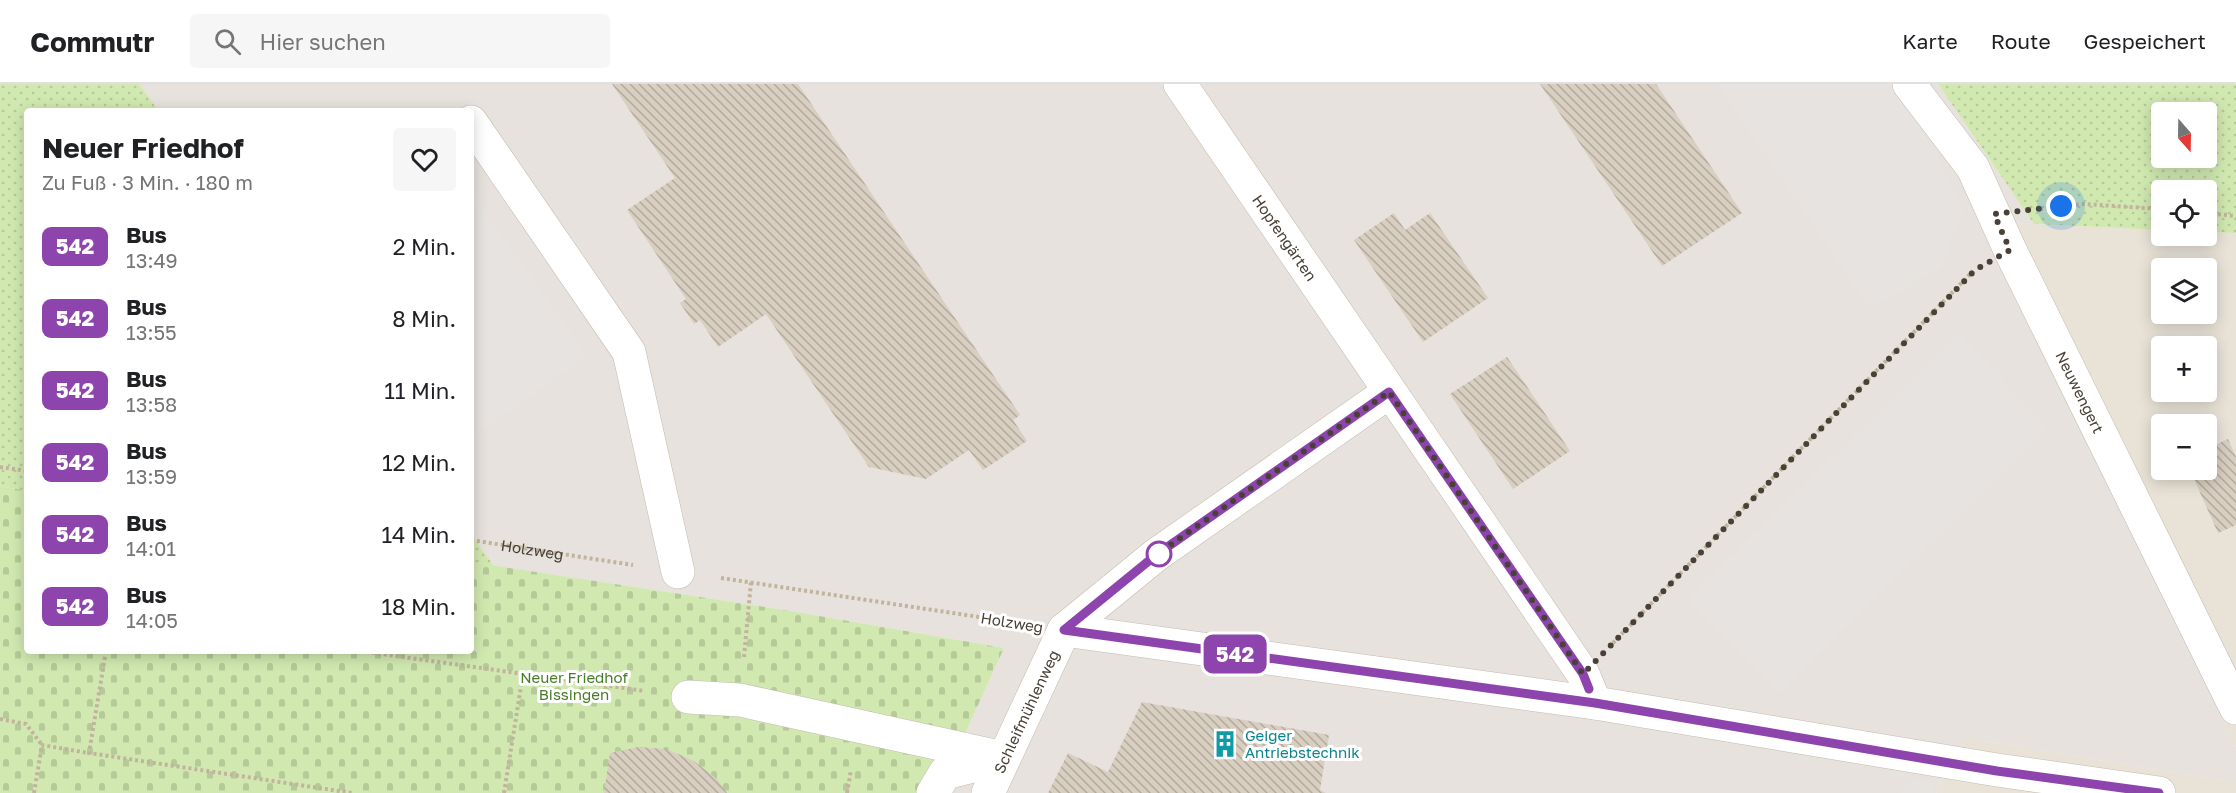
<!DOCTYPE html>
<html lang="de">
<meta charset="utf-8">
<style>
body{margin:0;font-family:"Golos Text",sans-serif;background:#f6f6f6;color:#202124;height:100vh;display:flex;flex-direction:column;font-size:22px;white-space:nowrap}
*{box-sizing:border-box;margin:0}
p{font-size:20px;color:#757577}
.icon{flex:none;width:33px;height:33px;fill:none;stroke:currentColor;stroke-width:2;stroke-linecap:round;stroke-linejoin:round}
.map{position:relative;flex:1;overflow:hidden}
.panel{position:absolute;left:24px;top:24px;width:450px;height:546px;display:flex;flex-direction:column;background:#fff;border-radius:6px;box-shadow:0 3px 15px #0003}
.panel>*{flex:none}
.badge{padding:0 12px;border-radius:9px;font-size:21px;line-height:39px}
.needle{width:39px;rotate:160deg}
.tools{position:absolute;left:2151px;top:18px;display:grid;gap:12px}
.tools a{display:grid;place-items:center;width:66px;height:66px;border-radius:6px;background:#fff;box-shadow:0 3px 15px #0003;font-size:30px}
.you{position:absolute;width:30px;height:30px;margin:-15px;border:4px solid #fff;border-radius:50%;background:#1a73e8;box-shadow:0 0 0 9px #1a73e833}
.map>.badge{position:absolute;translate:-50% -50%;box-shadow:0 0 0 3px #fff}
.round{display:grid;place-items:center;flex:none;width:63px;height:63px;border-radius:6px;background:#f6f6f6}
.head{display:flex;align-items:center;justify-content:space-between;height:102px;padding:0 18px}
h1{font-size:28px;font-weight:700;line-height:45px}
ul{padding:0;list-style:none}
li{display:flex;align-items:center;gap:18px;height:72px;padding:0 18px}
li div{flex:1}
li b{display:block;font-size:22px}
li em{font-style:normal}
li .badge{min-width:66px;font-weight:700;text-align:center}
header{display:flex;align-items:center;gap:36px;box-sizing:border-box;height:84px;padding:0 30px;background:#fff;border-bottom:2px solid #e0e0e0}
header strong{font-size:28px}
nav{display:flex;gap:33px;margin-inline-start:auto;font-size:21px}
.search{width:420px;height:54px;background:#f6f6f6;display:flex;align-items:center;gap:15px;box-sizing:border-box;padding:0 21px;border-radius:6px;color:#757577;font-size:22px}
.map>svg:first-child{display:block}
.residential{fill:#e9e3d7;fill-rule:evenodd}
.industrial{fill:#e7e2dd}
.grass{fill:url(#grass-dots);fill-rule:evenodd}
.cemetery{fill:url(#cemetery-stones)}
.parking{fill:#e6e3e0}
.building{fill:url(#building-back-hatch)}
.lines{fill:none;stroke-linecap:round;stroke-linejoin:round}
.minor-casing{stroke:#c3bbae;stroke-width:34}
.path{stroke:#c2b49c;stroke-width:4;stroke-dasharray:3 3;stroke-linecap:butt}
.minor{stroke:#fff;stroke-width:33}
.line-casing{stroke:#fff;stroke-width:14}
.line{stroke:#8e44ad;stroke-width:9}
.walk{stroke:#484137;stroke-width:6;stroke-dasharray:0 10.8}
.stop-dot{fill:#fff;stroke:#8e44ad;stroke-width:3}
.labels{text-anchor:middle;dominant-baseline:central;stroke-width:6;stroke-linejoin:round;paint-order:stroke}
.street-label{font-size:15px;fill:#484137;stroke:#fff}
.park-label{font-size:15px;fill:#497c28;stroke:#fff}
.culture-label{font-size:15px;fill:#0d838f;stroke:#fff;text-anchor:start}
</style>
<header>
<strong>Commutr</strong>
<div class="search"><svg class="icon" aria-label="search" viewBox="0 0 24 24"><circle cx="10" cy="10" r="6"/><path d="M15 15l6 6"/></svg>Hier suchen</div>
<nav><a>Karte</a><a>Route</a><a>Gespeichert</a></nav>
</header>
<div class="map">
<svg width="2236" height="709" viewBox="0 0 2236 709">
<defs>
<pattern id="grass-dots" width="8" height="8" patternUnits="userSpaceOnUse" patternTransform="scale(1.5)"><rect width="8" height="8" fill="#d1e9b1"/><path d="M2 2h.1M6 6h.1" fill="none" stroke="#b5c999" stroke-width="1.8" stroke-linecap="round"/></pattern>
<pattern id="cemetery-stones" width="16" height="16" patternUnits="userSpaceOnUse" patternTransform="scale(1.5)"><rect width="16" height="16" fill="#d1e9b1"/><path d="M2 7V4a2 2 0 0 1 4 0v3zM10 15v-3a2 2 0 0 1 4 0v3z" fill="#b5c999"/></pattern>
<pattern id="building-back-hatch" width="6" height="6" patternUnits="userSpaceOnUse" patternTransform="scale(1.5)"><rect width="6" height="6" fill="#d9cfc1"/><path d="M-1 5l2 2M0 0l6 6M5-1l2 2" fill="none" stroke="#b2aa9e"/></pattern>
</defs>
<rect width="100%" height="100%" fill="#f4f1e9"/>
<!-- residential -->
<path class="residential" d="M1986 138 2161 146 2162 152H2206L2207 148 2236 149V663ZM2162 184H2206V230H2162ZM2162 262H2206V308H2162ZM2162 340H2206V386H2162Z
M1966 654 2236 699V709H1936Z"/>
<!-- industrial -->
<path class="industrial" d="M139 0H1938L2034 140 1986 139 2236 663V699L1966 654 1936 709H938L1004 564 785 526 494 482 471 450V27H159Z"/>
<!-- grass -->
<path class="grass" d="M0 0H139L159 27H27V407L0 402Z
M1938 0H2236V149L2207 148 2206 106H2162L2161 146 2034 140ZM2162 28H2206V74H2162Z
M471 450 494 482 471 478Z"/>
<!-- cemetery -->
<path class="cemetery" d="M0 402 27 407V567H471V478L785 526 1004 564 938 709H0Z"/>
<!-- parking -->
<path class="parking" d="M1717 0H1891L1930 57 1963 125 1942 183 1870 225Z
M471 107 588 272 471 354Z
M1959 249 2048 345 1779 609 1686 516Z
M1908 696 1937 699 1931 709H1901Z"/>
<!-- building -->
<path class="building" d="M612 0H798L1020 331 1013 336 1027 357 983 386 969 366 926 395 869 383 766 230 718 263 700 236 694 240 680 219 686 215 627 126 675 94Z
M1540 0H1656L1742 129 1662 182Z
M1394 129 1405 146 1430 129 1488 214 1423 258 1354 156Z
M1507 273 1570 367 1513 405 1450 310Z
M2228 355 2236 373V441L2218 449 2190 386H2206V365Z
M1142 618 1329 651 1320 706 1326 709H1048L1068 669 1108 688Z
M638 663 667 665 694 677 717 695 727 709H604L610 669Z"/>
<g class="lines">
<defs>
<g id="minor">
<path id="s2" d="M1180 0 1583 590 1595 619"/>
<path id="s3" d="M1909 0 1973 84 2010 166 2236 624"/>
<path d="M471 38 629 268 678 488"/>
<path d="M1064 546 1595 619 1997 686 2159 709"/>
<path d="M688 613 740 616 1004 674"/>
<path d="M933 709 945 689 997 676"/>
<path id="s4" d="M988 709 1064 546 1156 471 1389 308"/>
</g>
</defs>
<!-- minor casing -->
<use href="#minor" class="minor-casing"/>
<!-- path -->
<g class="path">
<path d="M2040 125 2083 120 2162 125"/>
<path d="M2206 129 2236 132"/>
<path d="M0 383 27 387"/>
<path id="s1" d="M471 456 633 481"/>
<path d="M721 494 1019 539"/>
<path d="M1613 559 1973 187"/>
<path d="M106 567 89 669 352 709"/>
<path d="M360 567 645 607"/>
<path d="M744 573 751 498"/>
<path d="M0 635 26 640 42 661"/>
<path d="M34 709 42 661 89 669"/>
<path d="M504 709 523 590"/>
<path d="M847 709 851 686"/>
</g>
<!-- minor -->
<use href="#minor" class="minor"/>
</g>
<g class="lines">
<defs>
<path id="line" d="M1589 605 1583 590 1389 308 1156 471 1064 546 1595 619 1997 687 2159 709"/>
</defs>
<!-- line casing -->
<use href="#line" class="line-casing"/>
<!-- line -->
<use href="#line" class="line"/>
<!-- walk -->
<path class="walk" d="M1159 470 1156 471 1389 308 1583 590 1975 186 2010 166 1994 130 2061 122"/>
</g>
<!-- icons -->
<defs>
<symbol id="building-bare" viewBox="-9 -9 18 18"><path d="M-4-6H4V6H1V3H-1V6H-4ZM-2.5-4.3h1.7v1.8h-1.7ZM.8-4.3h1.7v1.8H.8ZM-2.5-1h1.7V.8h-1.7ZM.8-1h1.7V.8H.8Z" fill="#0f9aa8" stroke="#fff" stroke-width="2.5" paint-order="stroke"/></symbol>
</defs>
<g fill-rule="evenodd">
<use href="#building-bare" x="1206" y="641" width="38" height="38"/>
</g>
<!-- markers -->
<circle class="stop-dot" cx="1159" cy="470" r="12"/>
<g class="labels">
<!-- street labels -->
<g class="street-label">
<text stroke="none"><textPath href="#s2" startOffset="186">Hopfengärten</textPath></text>
<text stroke="none"><textPath href="#s3" startOffset="354">Neuwengert</textPath></text>
<text stroke="none"><textPath href="#s1" startOffset="62">Holzweg</textPath></text>
<text transform="translate(1012 538) rotate(9)">Holzweg</text>
<text stroke="none"><textPath href="#s4" startOffset="90">Schleifmühlenweg</textPath></text>
</g>
<!-- park labels -->
<g class="park-label">
<text x="574" y="593">Neuer Friedhof<tspan x="574" dy="17">Bissingen</tspan></text>
</g>
<!-- culture labels -->
<g class="culture-label">
<text x="1245" y="651">Geiger<tspan x="1245" dy="17">Antriebstechnik</tspan></text>
</g>
</g>
</svg>
<div class="tools">
<a><svg class="needle" viewBox="-14 -14 28 28"><path d="M0-13l5 13h-10z" fill="#e53935"/><path d="M0 13l5-13h-10z" fill="#757577"/></svg></a>
<a><svg class="icon" aria-label="locate" viewBox="0 0 24 24"><circle cx="12" cy="12" r="6"/><path d="M12 2v4M12 18v4M2 12h4M18 12h4"/></svg></a>
<a><svg class="icon" aria-label="layers" viewBox="0 0 24 24"><path d="M12 4l9 5-9 5-9-5zM3 14l9 5 9-5"/></svg></a>
<a>+</a>
<a>−</a>
</div>
<div class="you" style="left:2061px;top:122px"></div>
<b class="badge" style="left:1235px;top:570px;background:#8e44ad;color:#fff">542</b>
<section class="panel">
<div class="head"><div><h1>Neuer Friedhof</h1><p>Zu Fuß · 3 Min. · 180 m</p></div><a class="round"><svg class="icon" aria-label="heart" viewBox="0 0 24 24"><path d="M12 20l-8-8c-3-5 5-10 8-4 3-6 11-1 8 4z"/></svg></a></div>
<ul>
<li><span class="badge" style="background:#8e44ad;color:#fff">542</span><div><b>Bus</b><p>13:49</p></div><em>2 Min.</em></li>
<li><span class="badge" style="background:#8e44ad;color:#fff">542</span><div><b>Bus</b><p>13:55</p></div><em>8 Min.</em></li>
<li><span class="badge" style="background:#8e44ad;color:#fff">542</span><div><b>Bus</b><p>13:58</p></div><em>11 Min.</em></li>
<li><span class="badge" style="background:#8e44ad;color:#fff">542</span><div><b>Bus</b><p>13:59</p></div><em>12 Min.</em></li>
<li><span class="badge" style="background:#8e44ad;color:#fff">542</span><div><b>Bus</b><p>14:01</p></div><em>14 Min.</em></li>
<li><span class="badge" style="background:#8e44ad;color:#fff">542</span><div><b>Bus</b><p>14:05</p></div><em>18 Min.</em></li>
</ul>
</section>
</div>
